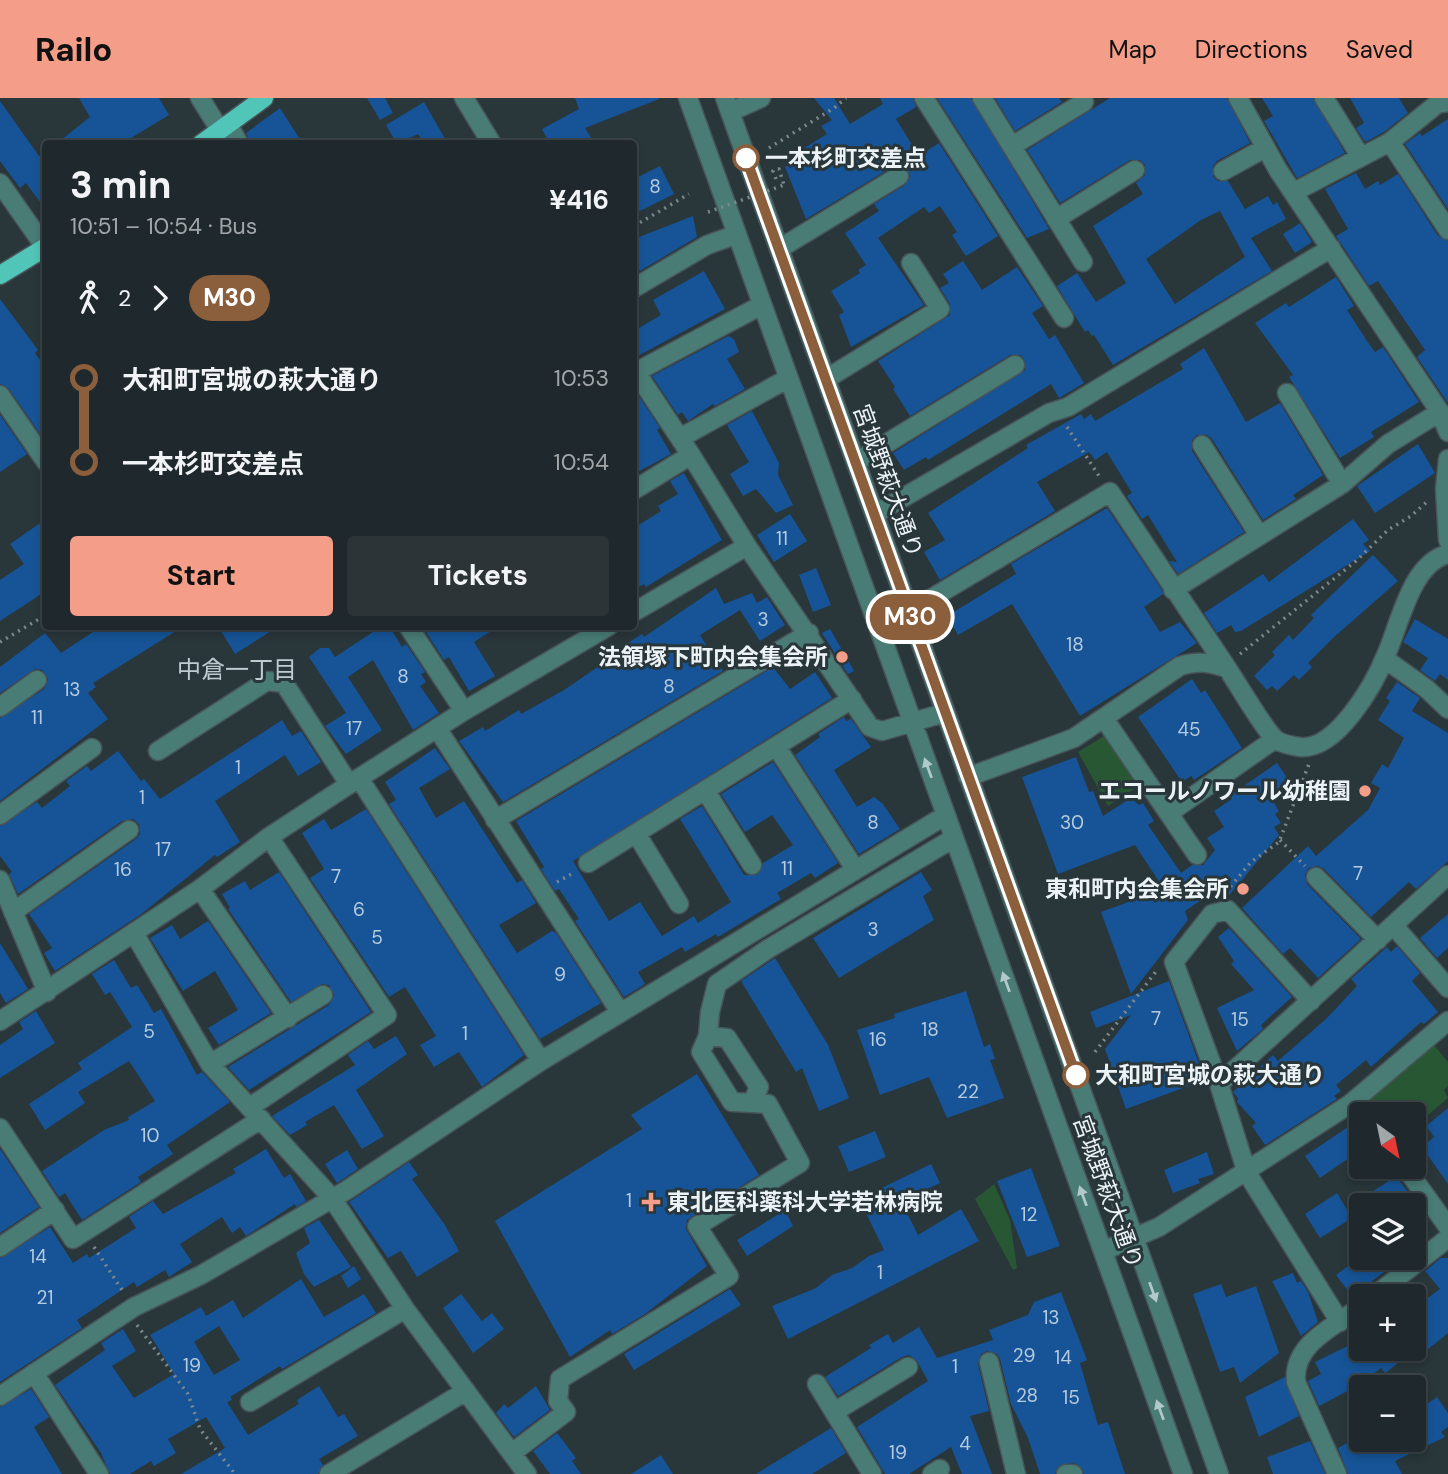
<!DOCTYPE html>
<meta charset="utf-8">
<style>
body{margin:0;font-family:"DM Sans","Noto Sans JP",sans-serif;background:#2c3438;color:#f1f3f6;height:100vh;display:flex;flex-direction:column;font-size:26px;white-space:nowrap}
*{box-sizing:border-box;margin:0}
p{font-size:23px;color:#a1a6a9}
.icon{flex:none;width:38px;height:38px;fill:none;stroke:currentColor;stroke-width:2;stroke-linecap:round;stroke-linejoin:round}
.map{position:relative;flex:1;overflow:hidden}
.side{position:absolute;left:42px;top:42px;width:595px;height:490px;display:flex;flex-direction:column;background:#1f282c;border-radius:7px;box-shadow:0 4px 10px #0003,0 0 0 2px #3c4448}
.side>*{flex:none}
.badge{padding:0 14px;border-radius:23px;font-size:24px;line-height:46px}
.needle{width:46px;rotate:147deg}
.fabs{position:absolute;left:1349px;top:1004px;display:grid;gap:14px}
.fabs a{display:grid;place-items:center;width:77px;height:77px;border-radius:7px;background:#1f282c;box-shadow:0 4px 10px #0003,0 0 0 2px #3c4448;font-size:35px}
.map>.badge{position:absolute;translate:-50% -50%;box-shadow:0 0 0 4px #fff}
.legs{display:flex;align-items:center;gap:10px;height:77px;padding:0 28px;font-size:23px}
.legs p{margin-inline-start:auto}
.head{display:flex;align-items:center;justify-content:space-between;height:119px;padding:0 28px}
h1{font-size:38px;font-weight:700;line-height:52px}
.cta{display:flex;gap:14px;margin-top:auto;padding:14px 28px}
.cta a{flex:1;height:80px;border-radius:7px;background:#f49e8a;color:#111;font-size:28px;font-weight:700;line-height:80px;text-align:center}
.cta a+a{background:#2c3438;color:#f1f3f6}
ul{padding:0 28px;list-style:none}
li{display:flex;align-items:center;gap:24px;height:84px;font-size:26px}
li i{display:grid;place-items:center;width:10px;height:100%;margin:0 9px;background:currentColor}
li i::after{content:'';width:18px;height:18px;margin:-9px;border:5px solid;border-radius:50%;background:#1f282c}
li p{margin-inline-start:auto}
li:first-child i{background:linear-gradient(#0000 50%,currentColor 0)}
li:last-child i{background:linear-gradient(currentColor 50%,#0000 0)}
header{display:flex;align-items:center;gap:42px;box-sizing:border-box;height:98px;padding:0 35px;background:#f49e8a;color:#111}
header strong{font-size:33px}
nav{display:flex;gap:38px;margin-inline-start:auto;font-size:24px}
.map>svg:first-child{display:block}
.green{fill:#285733}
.building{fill:#165497;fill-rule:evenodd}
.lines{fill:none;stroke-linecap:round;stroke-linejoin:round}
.minor-casing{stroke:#485458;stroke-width:21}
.major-casing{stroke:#485458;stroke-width:21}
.path{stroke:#7e898c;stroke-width:3.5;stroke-dasharray:2 5;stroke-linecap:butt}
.minor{stroke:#497c75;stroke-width:18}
.major{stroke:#51c5b7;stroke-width:18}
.path-bridge{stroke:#7e898c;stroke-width:3.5;stroke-dasharray:2 5;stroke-linecap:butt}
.oneway{fill:#b2c9c9}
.line-1-casing{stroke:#fff;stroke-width:16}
.line-1{stroke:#8b5e3c;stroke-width:10}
.stop-1-dot{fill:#fff;stroke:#8b5e3c;stroke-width:3.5}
.poi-dot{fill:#f49e8a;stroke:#29363a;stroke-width:2.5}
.labels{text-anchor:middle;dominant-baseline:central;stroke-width:6;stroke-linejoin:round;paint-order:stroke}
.number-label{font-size:19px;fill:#b6cbde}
.stop-label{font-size:23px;font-weight:bold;fill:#ebf3f6;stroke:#29363a;text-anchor:start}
.street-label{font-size:23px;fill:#ebf3f6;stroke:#29363a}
.poi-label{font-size:23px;font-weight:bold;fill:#ebf3f6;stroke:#29363a;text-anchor:end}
.neighbourhood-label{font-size:24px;fill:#bcccd1;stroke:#29363a}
</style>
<header>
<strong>Railo</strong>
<nav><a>Map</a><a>Directions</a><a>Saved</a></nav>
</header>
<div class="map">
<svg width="1448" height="1376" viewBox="0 0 1448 1376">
<rect width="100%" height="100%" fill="#29363a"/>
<!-- green -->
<path class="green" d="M1104 638 1139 688 1108 708 1078 654Z
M1434 947 1448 964V988L1444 992 1448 1000 1414 1029V1017H1372L1371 1000Z
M994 1086 1010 1122 1017 1170 1013 1172 975 1101Z"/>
<!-- building -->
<path class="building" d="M79 0H159L169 17 121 46H56L90 19Z
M367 0H385L393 15 380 22Z
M575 0H659V1L585 30 595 46H550L542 31 579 11Z
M814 0H834L850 26 883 6 880 0H913L916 9 896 21 919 58 939 45 998 138 966 158 952 137 957 134 940 108 929 115 924 109 878 140 924 207 851 249 839 217 844 214 831 193 860 175 858 172 866 167 845 135 879 113 874 106 905 87 910 77 905 68H894L806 121 785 69 801 59 798 54 827 36 821 28 832 22Z
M937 0H971L1049 131 1027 140Z
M995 0H1059L1062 4 1015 33Z
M1110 0H1227L1250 45 1217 63 1213 68V78L1218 83H1228L1245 111 1268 98 1273 107 1277 104 1286 121 1251 140 1272 173 1113 267 1094 237 1092 238 1088 232 1085 234 1057 188 1077 175 1096 204 1126 185 1093 128 1143 96 1136 85 1145 77V67L1140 62H1130L1060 105 1027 52ZM1220 113 1245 159 1175 206 1146 161 1201 122Z
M1262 0H1313L1345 55 1297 80 1264 23 1273 18Z
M1350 0H1399L1408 15 1384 34 1365 44 1356 30 1364 25Z
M0 3 39 58 46 53V112L26 85 20 90 0 63Z
M424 4 448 46H424L418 36 397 46 386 27Z
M280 10 303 46H250L246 35Z
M1448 21V111L1405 46 1420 35 1422 38Z
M660 68 674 96 634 116V81Z
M1356 75 1365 91 1378 83 1380 87 1398 76 1438 138 1448 143V305L1417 259 1425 252 1378 183 1369 188 1336 138 1348 131 1325 91Z
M693 118 697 139 640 173 634 162V141Z
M1300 125 1312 144 1295 155 1283 136Z
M963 163 982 192 1017 169 1043 208 1032 215 1049 241 1055 237 1084 285 1059 300 1051 286 928 362 926 359 904 372 893 355 1025 272 1024 261 1020 257H1010L910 318 893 291 895 289 878 263 950 217V206L940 190 949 185 943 176Z
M704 173 725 211 634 260V233L661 217 653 202Z
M1336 179 1354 208 1347 212 1367 243 1375 254 1383 249 1419 304 1371 334 1374 339 1340 360 1289 279 1293 277 1255 225 1286 205 1289 209Z
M0 201 38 252 35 255 46 270 45 343 9 291 0 286Z
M728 238 734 241 739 254 727 261 745 291 715 308 713 306 688 323 682 314 678 317 652 278Z
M1204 250 1246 324 1280 305 1323 377 1293 397 1296 401 1263 422 1212 341 1207 337H1197L1192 342V353L1244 434 1178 476 1169 463 1177 464 1148 417 1142 421 1127 398 1132 395 1107 354 1095 362 1089 354 1037 384 1055 413 940 482 924 454 945 442 928 415 1028 350 1026 347 1081 316 1084 321 1091 316 1095 323 1183 271 1180 266Z
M634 291 660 330 657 332 671 356 634 376Z
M752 313 779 365 778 377 793 407 776 415 756 391 743 398 730 376 749 364 727 327Z
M0 317 27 356 0 374Z
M1418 346 1435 375 1375 415 1357 388Z
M684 375 722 442 646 489 644 486 634 492V430L661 413 658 408 678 396 670 383Z
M1107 410 1162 492 1163 496 1144 509 1160 534 1180 524 1197 545 1080 618 1012 506 958 537 947 518 1016 476 1011 466Z
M790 416 807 443 774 464 757 437Z
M46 421V493L0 523V482L24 466 10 446Z
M1353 421 1369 442 1363 446 1370 453 1241 533 1235 534 1231 527 1217 535 1204 515 1263 476 1269 484Z
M1373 457 1398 483 1333 540 1308 565 1312 569 1299 582 1294 577 1277 593 1272 588 1267 592 1254 578 1275 557 1272 554 1289 537 1293 542 1314 520 1311 517Z
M816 470 831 507 813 514 799 477Z
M716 490 724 506 752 495 757 505 767 499 785 527 760 543 740 512 700 537 723 573 503 704 459 643 483 629 485 633 519 612 521 616 564 592 605 564 603 561 642 536 644 539Z
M1415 521 1448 541V582L1440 576 1435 583 1420 572 1428 560 1403 544Z
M102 528H184L93 585 96 589 88 595 108 621 0 703V620L44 591 48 581 42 572 35 571 0 595V569L45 535 61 555Z
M218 528H279L235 556Z
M382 528H389L402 549 406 546 425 574 421 576 426 584 420 588 439 615 413 632 373 562 348 579 382 632 346 656 325 628 346 615 309 559 320 550H329L335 559Z
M435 528H499L474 544 495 578 469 593 449 559 444 562 426 534Z
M830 531 854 573 848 576 822 535Z
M773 569 790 591 815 574 832 600 573 763 609 823 640 804 662 838 694 818 698 825 731 804 680 721 702 708 744 777H757L763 765 793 747 772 717 745 734 721 696 773 664 838 765 815 780 811 775 777 795 781 801 718 839 716 836 685 854 682 849 638 874 645 886 624 899 575 823 579 821 559 791 555 793 541 771 544 769 516 723Z
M1192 581 1201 595 1205 592 1242 650 1194 682 1191 678 1182 684 1138 619Z
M1397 584 1420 600 1412 613 1448 635V763L1416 791 1409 784 1371 819 1324 771 1318 768 1309 770 1305 777 1307 786 1361 841 1318 880 1290 850 1283 856 1242 810 1308 748 1316 758 1368 712 1380 690 1371 685 1382 666 1388 670 1404 640 1378 622 1390 603 1386 600Z
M844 619 846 623 851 621 871 649 834 672 857 709 874 699 883 706 900 731 859 756 795 657 820 639 818 636Z
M282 622 292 638 301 633 321 664 298 678 285 657 215 703 240 744 217 759 215 757 140 817 55 873 44 855 52 850 29 816 136 741 140 736 139 726 133 721 122 723 18 796 9 776 12 774 0 758V728L37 704 42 710 70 688 66 683 87 668 91 673 118 653 141 683 144 681 160 701Z
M435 650 450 671 419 690 436 720 464 703 517 785 522 782 536 805 499 827 517 855 552 833 556 835 601 905 540 941 389 706 396 702 385 684Z
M1076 659 1089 694 1093 693 1103 718 1131 700 1139 707 1143 705 1154 723 1148 727 1181 775 1192 767H1203L1215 752 1207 740 1224 729 1214 713 1232 701 1229 698 1277 665 1290 684 1283 689 1286 693 1272 702 1279 713 1275 716 1281 725 1274 729 1279 737 1227 800 1216 792 1185 813 1188 822 1131 896 1101 814 1164 791 1135 747 1058 776 1022 679Z
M366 711 524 957 482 989 459 954 434 969 420 947 436 938 405 889 389 899 310 780 324 771 302 735 324 721 331 732Z
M279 774 371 914 249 992 228 969 329 907 334 897 329 887 322 886 291 904 228 811 230 810 222 796 245 783 250 792Z
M921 774 932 792 923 798 934 822 839 880 813 840Z
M1448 816V850L1437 860 1420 840Z
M208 823 271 915 219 947 208 930 238 912 215 873 183 893 150 840 172 827 180 841Z
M1229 830 1292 899 1261 927 1263 931 1237 953 1217 910 1254 892 1231 866 1234 863 1218 839Z
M0 845 28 891 6 905 0 895Z
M1397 848 1420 875 1412 883 1438 914 1424 926 1421 924 1371 969 1366 962 1336 987 1341 993 1334 998 1337 1001 1265 1047 1252 1028 1256 1025 1237 1004 1238 1000 1233 994 1273 957 1278 963 1327 920 1357 888 1351 881 1387 849 1391 854Z
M775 860 828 947 849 1000 819 1013 802 970 796 974 741 883Z
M114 862 131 890 137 887 154 915 161 911 197 977 202 974 230 1004 167 1047 173 1056 138 1079 141 1084 82 1122 65 1095 59 1099 42 1073 104 1032 129 1022 128 1019 155 1003 129 963 78 994 85 1005 45 1032 29 1006 82 971 78 965 132 929 110 894 105 897 92 876Z
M1169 883 1205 982 1126 1011 1105 951 1131 917 1096 930 1090 914Z
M966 893 984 949 990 946 995 961 990 962 1004 1000 947 1020 929 979 880 997 857 932 895 920 894 916Z
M36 913 55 945 0 980V947L23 931 19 924Z
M396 938 407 956 356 992 384 1038 362 1051 334 1007 305 1024 307 1027 290 1037 272 1018 355 967 348 957 368 943 374 951Z
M697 976 759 1077 687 1122 686 1131 707 1168 645 1216 612 1236 610 1232 570 1259 495 1123 642 1031 631 1017Z
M1448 1010V1086L1422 1049 1434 1039 1426 1028Z
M1348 1029 1362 1051 1320 1080 1305 1058Z
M875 1033 886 1059 849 1074 838 1048Z
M0 1051 39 1109 0 1135Z
M266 1051 284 1080 290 1076 306 1103 296 1109 295 1106 246 1138 240 1129 232 1135 222 1119 180 1146 192 1164 169 1179 165 1172 137 1189 134 1184 77 1222 82 1230 0 1284V1160L50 1129 73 1165 87 1156 89 1160 136 1130 129 1119 153 1103 163 1116 236 1075 233 1071Z
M347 1052 358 1071 337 1085 325 1066Z
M1207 1054 1214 1076 1198 1081 1200 1085 1173 1095 1164 1072Z
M409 1064 418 1077 412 1081 445 1127 459 1153 417 1179 401 1153 388 1160 349 1104Z
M931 1066 940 1085 901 1103 918 1137 961 1111 979 1143 788 1241 772 1208 816 1190 832 1177 852 1170 869 1158 884 1152 859 1101Z
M1031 1070 1060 1148 1027 1159 997 1083Z
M1396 1078 1415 1103 1408 1108H1351Z
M1337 1095 1352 1120 1320 1140 1305 1116Z
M785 1112 793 1128 747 1158 737 1142Z
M319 1122 351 1169 314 1189 304 1176 296 1155 310 1145 304 1130Z
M1359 1160H1403L1352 1198 1336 1177Z
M1441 1160H1448V1235L1427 1252 1423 1246 1385 1275 1381 1270 1357 1288 1319 1308 1308 1283 1321 1276 1315 1264 1362 1241V1251H1414V1210L1440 1191 1425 1173Z
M354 1168 361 1181 348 1190 341 1178Z
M1293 1175 1297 1185 1301 1183 1308 1194 1318 1224 1301 1238 1272 1183Z
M301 1181 324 1219 364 1196 376 1215 282 1271 280 1268 230 1299 232 1302 227 1304 248 1337 299 1306 297 1302 319 1288 338 1319 344 1316 358 1338 319 1361 323 1367 318 1376H181L225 1350 206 1319 168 1341 176 1355 154 1368 151 1363 130 1376H110L101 1355 55 1287 105 1252 101 1245 123 1231 136 1253 112 1268 134 1300 174 1276 150 1237 201 1209 206 1218 233 1202 243 1220ZM219 1228 240 1262 214 1277 194 1244Z
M1221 1186 1226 1199 1256 1188 1279 1255 1240 1285 1234 1269 1220 1274 1193 1196Z
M730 1191 741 1207 634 1272 624 1256Z
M1061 1194 1087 1262 1080 1265 1098 1327 1108 1324 1125 1376H1084L1082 1370 1073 1365 1060 1367 1055 1376H1040L1028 1340 1011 1306 1000 1261 997 1256 987 1253 981 1256 978 1266 989 1313 970 1318 992 1376H962L951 1349 909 1376H885L857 1329 928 1283 917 1263 909 1257 902 1259 838 1298 825 1279 871 1250 869 1247 888 1236 893 1245 919 1229 937 1260 993 1242 989 1232 1028 1217 1034 1204Z
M461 1196 482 1223 492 1215 504 1231 473 1255 443 1210Z
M1285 1279 1299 1318 1259 1339 1245 1299Z
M536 1288 550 1312 514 1339 496 1315 504 1306 508 1310Z
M31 1291 49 1319 34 1329 62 1376H0V1309Z
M1437 1299 1448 1315V1329L1441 1334 1445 1339 1395 1363 1402 1376H1348L1338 1350 1353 1342H1414V1315Z
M831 1330 846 1355 812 1376H756Z
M557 1335 576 1360 572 1363 581 1376H550L533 1353Z
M1310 1343 1325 1376H1273L1267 1359Z
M661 1357 673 1376H631Z"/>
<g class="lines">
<defs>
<path id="minor" d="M200 0 220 32
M464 0 492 46
M688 0 1183 1376
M725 0 1219 1376
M924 0 1064 220
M982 0 1083 164
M1238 0 1278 72 1440 314 1448 334
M1324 0 1361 59
M730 14 761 0
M228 26 239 46
M1390 44 1448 132
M1012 48 1084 4
M1223 73 1265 50
M0 85 45 149
M1294 94 1390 44 1437 6 1448 4
M1056 121 1135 72
M779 151 899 78
M634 190 707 147 735 137
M634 271 691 357 747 448 870 629 882 633 944 615
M634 275 760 208
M826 281 940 211 911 165
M1287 295 1342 386
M0 297 46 364
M680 340 787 281
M1202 347 1259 437
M1448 361 1445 391 1448 442
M856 364 1015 267
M634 392 691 357
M875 416 1049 315 1068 309 1331 150
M1173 492 1342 386 1388 346 1440 314
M907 510 932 500 1110 394 1227 570
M634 514 747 448
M408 528 464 613
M1385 561 1427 591 1448 611
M0 609 37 582
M1105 622 1197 757
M437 630 620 914
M776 648 855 771
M158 653 267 583 284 585 349 686
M968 679 1074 640 1180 568C1198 562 1210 565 1227 570 1238 586 1263 630 1275 641 1281 646 1293 648 1300 649 1336 653 1374 587 1386 557 1400 526 1411 465 1448 456
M359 680 541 963
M705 692 752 767
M1169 715 1275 641
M0 717 92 650
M495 722 809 535
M636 735 679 806
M588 765 852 601
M1316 779 1378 842
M0 782 47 894
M200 791 288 920
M13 814 129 732
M1394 828 1448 890
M134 835 210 966 332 1100 405 1211 527 1376
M0 923 200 791 269 739 359 680 464 613 609 528
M708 938 727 940 759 989 752 1005 732 1004 701 954 708 938 710 914 717 886 768 851 954 740
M210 966 323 897
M1219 986 1174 864 1212 816 1228 812 1311 903
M250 1009 387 917 269 739
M0 1030 73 1141 261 1021
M1405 1069 1448 1129
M0 1149 55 1112
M1103 1153 1159 1129 1350 1006 1448 923
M1373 1199 1448 1140
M1340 1224 1247 1075 1219 986 1448 777
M989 1264 1016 1376
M34 1275 99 1376
M817 1286 872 1376
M0 1298 134 1209 201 1177 347 1092 541 963 946 717
M250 1304 405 1211
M834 1314 908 1269
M512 1355 566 1314 558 1303 560 1281 729 1178 697 1128 800 1065 768 1006 752 1005
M329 1376 466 1293
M932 1376 940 1371
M1066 1376H1073
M1337 1376 1296 1284C1292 1246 1335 1228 1362 1208"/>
<path id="major" d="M201 46 264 0
M0 177 46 149"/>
</defs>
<!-- minor casing -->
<use href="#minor" class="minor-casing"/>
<!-- major casing -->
<use href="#major" class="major-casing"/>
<!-- path -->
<path class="path" d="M769 50 834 10 846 0
M776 81 773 73 779 71 784 87
M634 128 689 96
M1067 329 1101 381
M0 544 46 517
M1240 556 1356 463 1388 432 1411 418 1429 402
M1280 742 1305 768
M557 784 575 774
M1226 794 1251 764 1279 744 1309 666
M1095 954 1157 872
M94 1149 124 1195
M137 1227 188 1296 200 1331 235 1376"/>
<!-- minor -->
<use href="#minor" class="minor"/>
<!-- major -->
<use href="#major" class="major"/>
<!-- path-bridge -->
<path class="path-bridge" d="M708 114 784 87"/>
</g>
<!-- one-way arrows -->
<defs><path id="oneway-solid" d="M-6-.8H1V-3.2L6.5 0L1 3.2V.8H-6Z" transform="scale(1.75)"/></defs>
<g class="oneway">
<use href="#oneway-solid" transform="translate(928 670) rotate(-110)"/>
<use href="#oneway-solid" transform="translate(1006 884) rotate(-110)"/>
<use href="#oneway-solid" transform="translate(1083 1098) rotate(-110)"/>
<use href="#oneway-solid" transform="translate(1153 1194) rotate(70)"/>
<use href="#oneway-solid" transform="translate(1160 1312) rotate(-110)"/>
</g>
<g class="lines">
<defs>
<path id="line-1" d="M746 60 1076 977"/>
</defs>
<!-- line-1 casing -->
<use href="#line-1" class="line-1-casing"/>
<!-- line-1 -->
<use href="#line-1" class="line-1"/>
</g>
<!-- markers -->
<g class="stop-1-dot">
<circle cx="746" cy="60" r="12"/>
<circle cx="1076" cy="977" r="12"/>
</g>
<g class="poi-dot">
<circle cx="842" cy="559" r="7"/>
<circle cx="1365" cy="693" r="7"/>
<circle cx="1243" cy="791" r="7"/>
<path d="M647.5 1093.5h7v7h7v7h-7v7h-7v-7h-7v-7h7z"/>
</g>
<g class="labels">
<!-- number labels -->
<g class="number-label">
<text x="655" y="88">8</text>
<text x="782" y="440">11</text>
<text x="763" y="521">3</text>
<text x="1075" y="546">18</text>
<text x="403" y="578">8</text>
<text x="669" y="588">8</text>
<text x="72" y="591">13</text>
<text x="37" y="619">11</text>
<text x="354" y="630">17</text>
<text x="1189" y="631">45</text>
<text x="238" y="669">1</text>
<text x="142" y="699">1</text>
<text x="873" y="724">8</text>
<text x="1072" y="724">30</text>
<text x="163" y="751">17</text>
<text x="787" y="770">11</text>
<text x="123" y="771">16</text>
<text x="1358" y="775">7</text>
<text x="336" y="778">7</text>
<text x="359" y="811">6</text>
<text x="873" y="831">3</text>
<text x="377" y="839">5</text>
<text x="560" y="876">9</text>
<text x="1156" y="920">7</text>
<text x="1240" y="921">15</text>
<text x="930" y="931">18</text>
<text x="149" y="933">5</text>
<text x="465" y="935">1</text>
<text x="878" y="941">16</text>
<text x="968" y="993">22</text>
<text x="150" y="1037">10</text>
<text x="629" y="1102">1</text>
<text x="1029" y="1116">12</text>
<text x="38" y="1158">14</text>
<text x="880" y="1174">1</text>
<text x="45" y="1199">21</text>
<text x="1051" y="1219">13</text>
<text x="1024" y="1257">29</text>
<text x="1063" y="1259">14</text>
<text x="192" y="1267">19</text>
<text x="955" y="1268">1</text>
<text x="1027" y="1297">28</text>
<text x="1071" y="1299">15</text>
<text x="965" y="1345">4</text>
<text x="898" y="1354">19</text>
</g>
<!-- stop labels -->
<g class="stop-label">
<text x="765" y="60">一本杉町交差点</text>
<text x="1095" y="977">大和町宮城の萩大通り</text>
</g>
<!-- street labels -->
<g class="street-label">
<text transform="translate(888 383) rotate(70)">宮城野萩大通り</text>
<text transform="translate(1108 1094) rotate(70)">宮城野萩大通り</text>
</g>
<!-- poi labels -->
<g class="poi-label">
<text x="828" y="559">法領塚下町内会集会所</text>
<text x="1351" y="693">エコールノワール幼稚園</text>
<text x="1229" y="791">東和町内会集会所</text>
<text x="667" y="1104" text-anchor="start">東北医科薬科大学若林病院</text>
</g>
<!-- neighbourhood labels -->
<g class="neighbourhood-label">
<text x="237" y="571">中倉一丁目</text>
</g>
</g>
</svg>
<div class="fabs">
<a><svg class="needle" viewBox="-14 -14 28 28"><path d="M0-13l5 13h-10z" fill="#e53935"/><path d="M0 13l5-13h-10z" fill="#a1a6a9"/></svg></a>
<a><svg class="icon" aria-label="layers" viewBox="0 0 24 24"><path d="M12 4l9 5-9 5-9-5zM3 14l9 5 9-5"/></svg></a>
<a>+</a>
<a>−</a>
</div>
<b class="badge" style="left:910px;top:519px;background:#8b5e3c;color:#fff">M30</b>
<section class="side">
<div class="head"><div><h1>3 min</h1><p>10:51 – 10:54 · Bus</p></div><b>¥416</b></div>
<div class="legs"><svg class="icon" aria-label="walk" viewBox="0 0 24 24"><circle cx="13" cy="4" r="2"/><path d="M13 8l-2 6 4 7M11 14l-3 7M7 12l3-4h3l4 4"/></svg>2<svg class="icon" aria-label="forward" viewBox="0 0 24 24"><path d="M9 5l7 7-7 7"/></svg><b class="badge" style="background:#8b5e3c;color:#fff">M30</b></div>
<ul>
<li><i style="color:#8b5e3c"></i><b>大和町宮城の萩大通り</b><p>10:53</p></li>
<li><i style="color:#8b5e3c"></i><b>一本杉町交差点</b><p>10:54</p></li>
</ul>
<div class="cta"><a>Start</a><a>Tickets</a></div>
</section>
</div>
